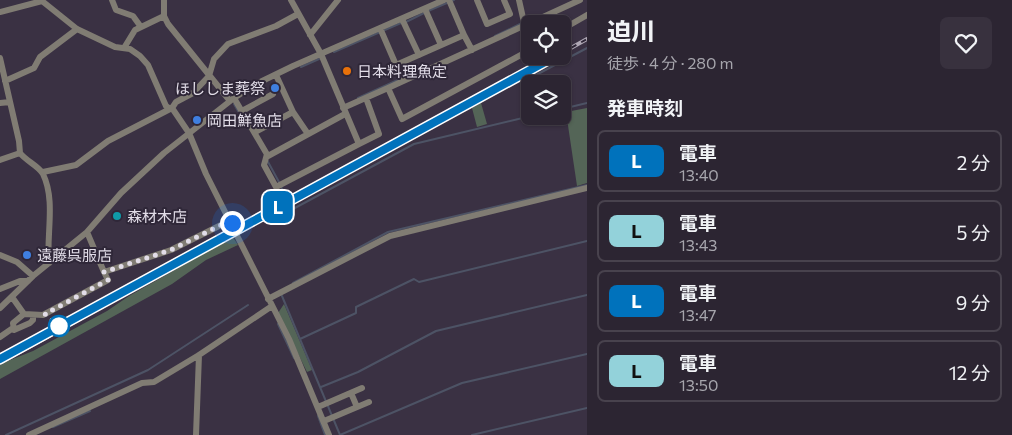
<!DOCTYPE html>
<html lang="ja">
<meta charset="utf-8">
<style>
body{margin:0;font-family:Commissioner,"Noto Sans JP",sans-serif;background:#38313e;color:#f1f3f6;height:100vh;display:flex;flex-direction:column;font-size:19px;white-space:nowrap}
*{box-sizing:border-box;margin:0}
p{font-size:16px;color:#a6a5ac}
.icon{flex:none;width:28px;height:28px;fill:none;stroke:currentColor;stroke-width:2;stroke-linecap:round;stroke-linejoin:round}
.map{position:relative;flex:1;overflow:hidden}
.details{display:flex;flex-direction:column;background:#2c2532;width:425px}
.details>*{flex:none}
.badge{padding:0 10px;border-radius:8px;font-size:18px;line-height:32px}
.fabs{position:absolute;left:521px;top:15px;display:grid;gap:10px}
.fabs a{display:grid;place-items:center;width:50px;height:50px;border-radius:8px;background:#2c2532;box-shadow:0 1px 4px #0004,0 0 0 1px #48424d;font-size:25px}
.you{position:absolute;width:25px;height:25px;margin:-12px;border:4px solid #fff;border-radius:50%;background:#1a73e8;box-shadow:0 0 0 8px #1a73e833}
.map>.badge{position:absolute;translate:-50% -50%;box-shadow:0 0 0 2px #fff}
h2{padding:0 20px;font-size:19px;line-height:45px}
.round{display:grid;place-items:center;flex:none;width:52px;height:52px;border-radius:8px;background:#38313e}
.head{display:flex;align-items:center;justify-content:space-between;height:85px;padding:0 20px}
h1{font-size:24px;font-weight:800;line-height:38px}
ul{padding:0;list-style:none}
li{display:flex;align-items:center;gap:15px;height:62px;margin:0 10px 8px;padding:0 10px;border:2px solid #48424d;border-radius:8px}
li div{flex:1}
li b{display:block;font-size:19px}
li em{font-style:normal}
li .badge{min-width:55px;font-weight:700;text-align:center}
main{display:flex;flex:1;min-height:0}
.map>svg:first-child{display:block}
.green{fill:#546557}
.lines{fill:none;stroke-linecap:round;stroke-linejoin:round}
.stream{stroke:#4d5365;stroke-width:2}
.minor{stroke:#807c73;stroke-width:6}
.rail-casing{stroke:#aea7b4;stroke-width:4}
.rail{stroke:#2f2738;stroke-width:2;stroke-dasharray:5.5;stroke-linecap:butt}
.line-casing{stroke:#fff;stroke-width:11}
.line{stroke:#0072bc;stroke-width:8}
.walk{stroke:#e2dde8;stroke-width:5;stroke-dasharray:0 9}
.food-dot{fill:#e8710a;stroke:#2f2738;stroke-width:2}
.shop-dot{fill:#3f7fe0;stroke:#2f2738;stroke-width:2}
.culture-dot{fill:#0f9aa8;stroke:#2f2738;stroke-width:2}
.stop-dot{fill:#fff;stroke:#0072bc;stroke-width:2.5}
.labels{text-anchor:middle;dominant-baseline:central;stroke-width:4;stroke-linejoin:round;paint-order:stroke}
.poi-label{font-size:15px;fill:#e2dde8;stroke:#2f2738;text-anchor:start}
</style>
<main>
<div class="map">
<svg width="587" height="435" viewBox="0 0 587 435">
<rect width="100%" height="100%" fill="#3a3143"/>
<!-- green -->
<path class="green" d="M481 103 487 124 477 127 472 108Z
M587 108V183L577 186 566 112Z
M233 237 238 245 206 260 172 284 0 379V364L33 351 107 311 129 296Z
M284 304 312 370 307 372 278 313Z"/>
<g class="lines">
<!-- stream -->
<path class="stream" d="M428 11 454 0
M406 22 424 13
M495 36 522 23
M334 52 401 23
M528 52 532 68
M301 67 319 59
M533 70 536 75 587 48
M358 98 400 79
M234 104 238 111
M562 109 587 103
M267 160 279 182
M281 187 287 197
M291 207 293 209 414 144 531 116
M293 283 388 232 587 185
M282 296 340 435
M278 324 294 358
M300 339 356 313V307L414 279 419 282 587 241
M321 387 358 372 436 331 587 295
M318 416 325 435
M53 427 90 411
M6 435 148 370 248 305
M340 435 462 383 587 354
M472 435 587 408"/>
<!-- minor -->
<path class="minor" d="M112 0 116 10 133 16 141 27
M164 0V16L168 24 230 101
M477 0 487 24 510 14 504 0
M519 0 530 49
M425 9 441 45
M0 12 42 1 77 29 115 47 130 49 140 56 148 65 166 106 170 109
M402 19 419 55
M568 26 587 15
M380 28 396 65 464 35 449 0
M310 35 338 0
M464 35 472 50
M124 48 135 30 164 16
M530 50 402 119 388 88 580 0
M0 58 19 141 20 153C26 161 39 166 43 174 56 201 46 235 49 263
M396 65 403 81
M276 75 293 112 308 134
M5 81 34 68 40 57 77 29
M234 98 268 156 345 114
M0 103 10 102
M172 108 189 133 206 174 289 339 329 435
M343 108 388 88
M242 111 273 94
M255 132 293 112
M359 144 379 134 366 98
M267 154 264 165 276 187 359 144 321 54 291 0
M0 160 20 153
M43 172 76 165 108 141 172 108 176 102 193 93 209 76 214 59 228 44 276 26 298 14
M87 232 104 272 171 250 229 221
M0 255 17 262 33 276
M0 289 20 281H28
M12 297 24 314 43 315 108 280 104 272
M268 299 390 236 587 188
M0 308 33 276 87 232 121 193 164 153 234 98 256 84 293 66 444 0
M24 314 13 323 14 330 30 323 33 320V315
M0 337 13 328
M351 393 357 407
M318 407 362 388
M324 421 369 402
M29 435 142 383 154 382 199 355 272 306
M196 435 199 355"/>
<defs>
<path id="rail" d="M562 53 587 39
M0 363 556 56"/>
</defs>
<!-- rail casing -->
<use href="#rail" class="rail-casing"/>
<!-- rail -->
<use href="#rail" class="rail"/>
</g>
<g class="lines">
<defs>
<path id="line" d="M0 359 556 56"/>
</defs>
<!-- line casing -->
<use href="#line" class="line-casing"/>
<!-- line -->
<use href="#line" class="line"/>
<!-- walk -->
<path class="walk" d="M59 326 45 314 108 280 104 272 171 250 229 221 232 223"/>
</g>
<!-- markers -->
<circle class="food-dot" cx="347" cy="71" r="5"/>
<g class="shop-dot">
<circle cx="275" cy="88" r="5"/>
<circle cx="197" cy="120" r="5"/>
<circle cx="27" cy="255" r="5"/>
</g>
<circle class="culture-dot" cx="117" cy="216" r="5"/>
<circle class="stop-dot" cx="59" cy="326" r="10"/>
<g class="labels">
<!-- poi labels -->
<g class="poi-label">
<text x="357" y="71">日本料理魚定</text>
<text x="265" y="88" text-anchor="end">ほししま葬祭</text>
<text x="207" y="120">岡田鮮魚店</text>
<text x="127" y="216">森材木店</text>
<text x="37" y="255">遠藤呉服店</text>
</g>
</g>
</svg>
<div class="fabs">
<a><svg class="icon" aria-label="locate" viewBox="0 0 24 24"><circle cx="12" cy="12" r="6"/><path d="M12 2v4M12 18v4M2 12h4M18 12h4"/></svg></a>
<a><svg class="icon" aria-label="layers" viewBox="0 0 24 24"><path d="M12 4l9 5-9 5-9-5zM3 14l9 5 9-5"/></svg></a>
</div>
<div class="you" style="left:232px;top:223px"></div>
<b class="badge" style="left:278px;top:207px;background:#0072bc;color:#fff">L</b>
</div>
<section class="details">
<div class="head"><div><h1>迫川</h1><p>徒歩 · 4 分 · 280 m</p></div><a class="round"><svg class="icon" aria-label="heart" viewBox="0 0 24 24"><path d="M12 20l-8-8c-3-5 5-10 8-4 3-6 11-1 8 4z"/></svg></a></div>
<h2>発車時刻</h2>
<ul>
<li><span class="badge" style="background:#0072bc;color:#fff">L</span><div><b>電車</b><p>13:40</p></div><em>2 分</em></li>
<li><span class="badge" style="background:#93d2da;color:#111">L</span><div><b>電車</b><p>13:43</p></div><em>5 分</em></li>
<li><span class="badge" style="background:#0072bc;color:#fff">L</span><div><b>電車</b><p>13:47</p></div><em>9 分</em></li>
<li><span class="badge" style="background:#93d2da;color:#111">L</span><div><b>電車</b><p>13:50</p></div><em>12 分</em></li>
</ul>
</section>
</main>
